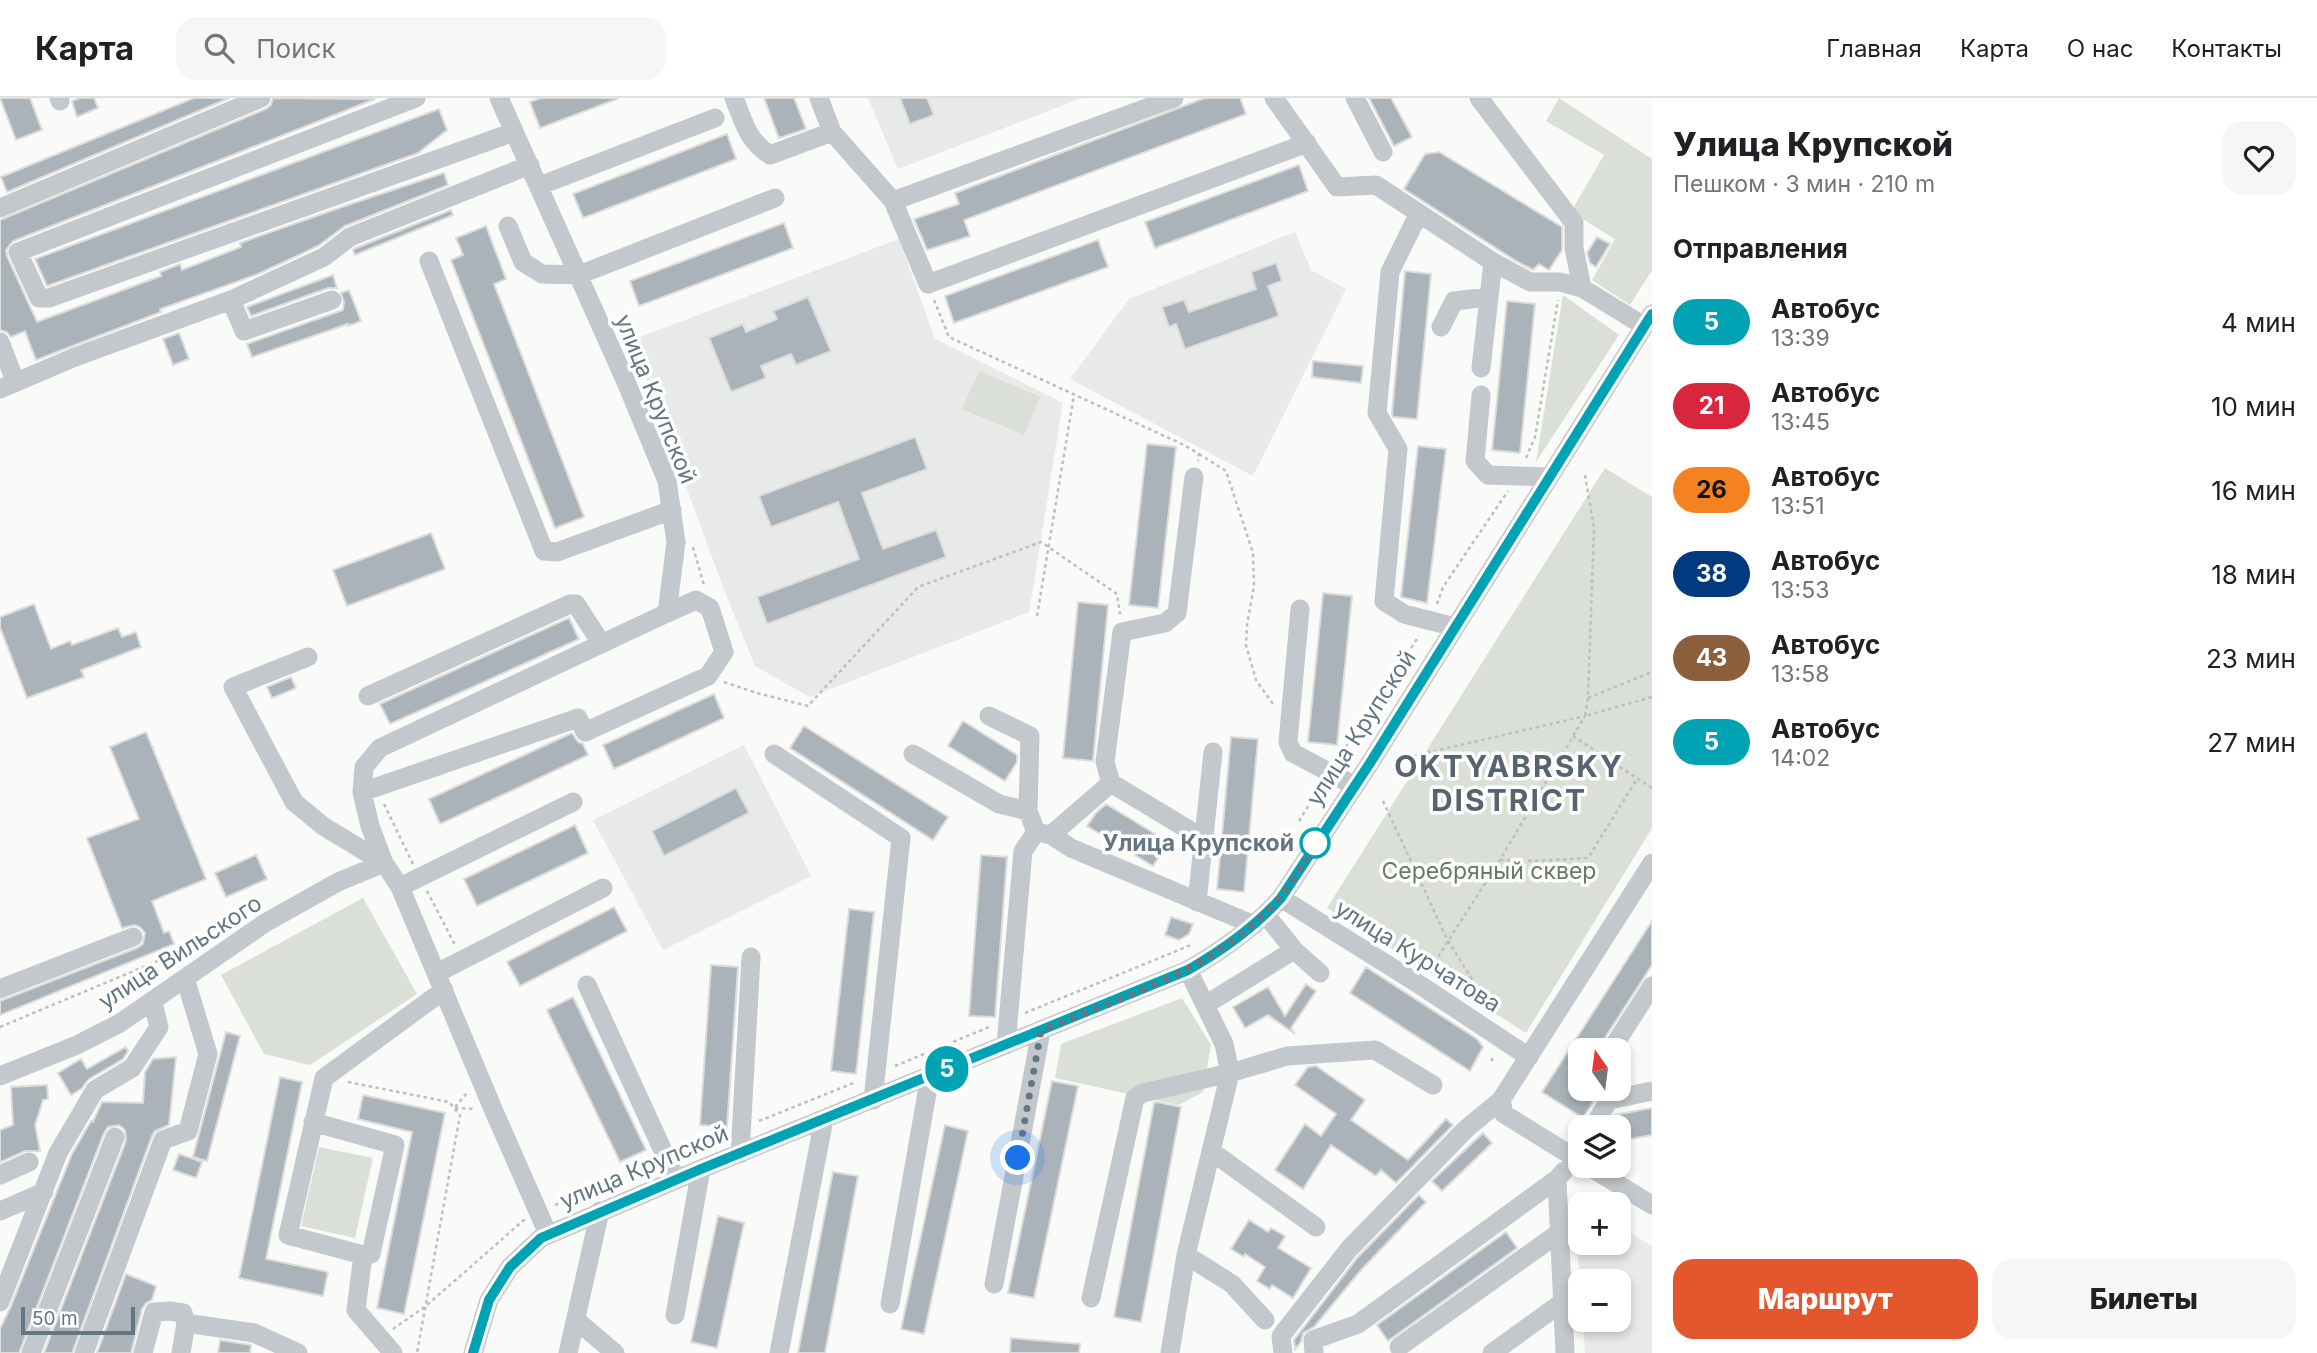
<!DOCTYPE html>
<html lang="ru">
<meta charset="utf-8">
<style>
body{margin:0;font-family:Inter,sans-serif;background:#f6f6f6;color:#202124;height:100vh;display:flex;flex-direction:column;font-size:26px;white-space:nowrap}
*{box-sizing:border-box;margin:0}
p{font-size:23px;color:#757577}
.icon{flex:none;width:38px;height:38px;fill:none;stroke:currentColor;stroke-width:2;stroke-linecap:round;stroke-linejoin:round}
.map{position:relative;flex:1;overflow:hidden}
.drawer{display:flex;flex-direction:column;background:#fff;width:665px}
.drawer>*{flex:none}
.badge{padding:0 14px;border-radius:23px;font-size:24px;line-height:46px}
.needle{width:46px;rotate:346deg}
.buttons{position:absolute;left:1568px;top:940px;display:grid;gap:14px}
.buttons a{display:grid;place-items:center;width:63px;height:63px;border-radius:14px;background:#fff;box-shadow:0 4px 10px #0003;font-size:35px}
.scale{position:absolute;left:21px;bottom:18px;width:114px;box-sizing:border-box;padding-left:7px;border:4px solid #657683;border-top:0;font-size:19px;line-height:24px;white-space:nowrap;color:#657683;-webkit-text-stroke:5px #fff;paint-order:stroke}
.you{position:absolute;width:35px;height:35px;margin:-18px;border:5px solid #fff;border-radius:50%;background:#1a73e8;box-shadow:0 0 0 10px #1a73e833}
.map>.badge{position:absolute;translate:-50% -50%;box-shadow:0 0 0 4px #fff}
h2{padding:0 21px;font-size:26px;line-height:63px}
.round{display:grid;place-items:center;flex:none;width:74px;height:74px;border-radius:21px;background:#f6f6f6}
.head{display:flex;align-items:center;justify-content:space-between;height:119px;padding:0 21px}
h1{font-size:33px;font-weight:800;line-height:52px}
.action{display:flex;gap:14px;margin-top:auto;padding:14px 21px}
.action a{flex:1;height:80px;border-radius:21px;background:#e4572e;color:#fff;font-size:28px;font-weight:800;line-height:80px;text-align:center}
.action a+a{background:#f6f6f6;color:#202124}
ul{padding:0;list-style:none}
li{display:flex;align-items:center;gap:21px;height:84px;padding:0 21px}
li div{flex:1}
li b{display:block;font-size:26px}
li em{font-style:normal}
li .badge{min-width:77px;font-weight:700;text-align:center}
header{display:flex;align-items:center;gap:42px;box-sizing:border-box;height:98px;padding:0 35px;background:#fff;border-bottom:2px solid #e0e0e0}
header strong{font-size:33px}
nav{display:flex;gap:38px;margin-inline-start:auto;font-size:24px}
.search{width:490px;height:63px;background:#f6f6f6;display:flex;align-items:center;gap:18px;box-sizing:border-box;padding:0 24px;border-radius:21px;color:#757577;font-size:26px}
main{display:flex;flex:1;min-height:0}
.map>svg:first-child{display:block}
.built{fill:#e8e9e9}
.green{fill:#dadfd7}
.building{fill:#aab3b9;stroke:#dcdcda;stroke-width:2}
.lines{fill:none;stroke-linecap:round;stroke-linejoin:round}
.path{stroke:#bbbfc2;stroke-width:2.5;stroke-dasharray:3.5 3.5;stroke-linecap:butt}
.minor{stroke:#c3c8cc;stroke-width:19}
.line-casing{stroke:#fff;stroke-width:16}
.line{stroke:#00a3b4;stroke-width:10}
.walk{stroke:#657683;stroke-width:7;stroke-dasharray:0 12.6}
.stop-dot{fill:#fff;stroke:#00a3b4;stroke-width:3.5}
.labels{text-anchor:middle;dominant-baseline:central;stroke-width:7;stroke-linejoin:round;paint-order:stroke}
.street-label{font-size:23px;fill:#657683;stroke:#fff}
.stop-label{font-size:23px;font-weight:bold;fill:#657683;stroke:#fff;text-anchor:end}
.park-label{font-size:23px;fill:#687a64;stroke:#fff}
.district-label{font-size:30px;font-weight:bold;letter-spacing:2px;fill:#57646e;stroke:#fff}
</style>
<header>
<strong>Карта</strong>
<div class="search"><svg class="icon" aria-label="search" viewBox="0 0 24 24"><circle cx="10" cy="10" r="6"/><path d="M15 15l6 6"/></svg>Поиск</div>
<nav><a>Главная</a><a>Карта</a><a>О нас</a><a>Контакты</a></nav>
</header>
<main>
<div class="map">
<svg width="1652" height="1255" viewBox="0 0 1652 1255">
<rect width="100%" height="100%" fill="#fafaf8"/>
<!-- built -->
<path class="built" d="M868 0H1082L898 71Z
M1295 134 1311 172 1346 191 1253 378 1070 281 1129 201Z
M899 141 935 241 1063 305 1029 514 810 599 755 568 726 497 632 242Z
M744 647 811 778 663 852 593 722Z
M1574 1101 1582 1106H1580V1144H1619V1128L1652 1148V1255H1585L1583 1222H1619V1183H1580V1187Z"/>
<!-- green -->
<path class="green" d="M1559 0 1652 61V172L1630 207 1592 182 1615 141 1571 114 1604 57 1546 23Z
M1563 197 1619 237 1536 364Z
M979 273 1040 299 1024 337 962 311Z
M1605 370 1652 399V730L1526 935 1327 810Z
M363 800 417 896 310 967 264 956 221 877Z
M1182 900 1211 947 1203 994 1179 1007 1055 980 1061 946Z
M319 1049 373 1060 355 1140 301 1128Z"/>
<!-- building -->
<path class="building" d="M0 0H30L42 32 16 42Z
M80 0H94L98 10 77 19 72 3Z
M194 0H229L7 94 1 79Z
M273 0 375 1 13 143 6 152 7 158 37 224 161 178 160 174 180 166 182 172 241 149 240 145 342 109 444 75 448 87 345 128 318 148 258 176 160 211 161 214 36 262 25 233 11 239 7 234 0 232V122L266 11 271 7Z
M541 0H616L617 1 540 30 530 4Z
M764 0H794L806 31 779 40Z
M900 0H927L934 17 910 26Z
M1205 0H1240L1246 16 964 122 970 138 927 152 914 121 959 106 955 95Z
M1369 0H1391L1412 39 1394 48Z
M439 11 447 32 418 55 47 188 35 161Z
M727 36 736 61 583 120 573 96Z
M1439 54 1562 129V152L1549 172 1539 166 1533 172 1516 163 1404 91 1425 56Z
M1299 67 1308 93 1155 150 1145 124Z
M451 112 453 117 355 157 353 152 356 150Z
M784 125 793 150 639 208 630 183Z
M486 128 506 181 494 186 584 419 555 430 451 162 463 157 456 140Z
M1597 139 1610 146 1596 169 1590 165 1587 155Z
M1098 142 1108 169 954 225 945 198Z
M1276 165 1282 183 1268 188 1279 218 1185 251 1176 226 1169 229 1162 209 1184 202 1189 214 1256 191 1251 174Z
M1405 173 1431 176 1417 321 1393 319 1392 316Z
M333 177 337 190H328L251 218 247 209Z
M349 192 361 223 348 228V226L252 259 247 246 343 212 344 204 341 195Z
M808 199 831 253 796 267 791 256 761 268 766 280 731 294 709 240 743 226 746 234 777 221 773 213Z
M1507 203 1535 206 1520 355 1492 352Z
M179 235 189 261 173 267 163 241Z
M1313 263 1363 268 1361 285 1312 279Z
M915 339 927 371 862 395 883 451 936 432 946 459 767 526 757 499 859 461 838 404 771 429 759 398Z
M1147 346 1176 349 1158 510 1129 507Z
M1418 348 1446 351 1427 505 1401 499Z
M431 435 445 471 347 508 333 472Z
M1323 495 1352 498 1337 647 1308 644Z
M1078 504 1108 507 1093 663 1063 660Z
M34 506 51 551 70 543 72 547 118 530 122 539 136 534 141 549 81 572 84 579 27 600 0 529V519Z
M569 520 579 541 390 626 380 606Z
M291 579 296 590 272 600 267 589Z
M714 596 724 620 614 671 603 647Z
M963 623 1017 657V664L1005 683 948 648Z
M804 628 948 719 933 742 790 650Z
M146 634 206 781 152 803 164 835 169 833 174 846 0 917V903L137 850 143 846 145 835 140 829 134 827 122 830 87 740 139 721 110 649Z
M572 635 578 644 583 646 588 657 440 726 429 701Z
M1231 639 1258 641 1244 794 1217 791Z
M736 690 749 715 664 758 652 733Z
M1106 706 1168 744 1153 768 1087 728 1096 715Z
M575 727 588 755 477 808 464 781Z
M256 757 267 781 226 799 215 775Z
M981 757 1007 759 995 919 969 918Z
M614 809 627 833 520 888 507 864Z
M849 811 874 814 856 976 831 973Z
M1171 819 1193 826 1189 836 1179 842 1165 837Z
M1652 823V867L1597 952H1580V978L1575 986 1595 1001 1583 1020 1542 994Z
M711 867 738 869 727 1029 700 1027Z
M1366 869 1477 941 1483 949 1470 973 1350 895Z
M1306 886 1316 893 1291 930 1295 936 1268 917 1245 930 1233 909 1268 889 1285 918Z
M573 899 646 1052 620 1064 547 912Z
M226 934 240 938 207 1063 193 1059Z
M126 949 128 953 123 961 89 981 81 991 71 997 58 975 81 961 87 971Z
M176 959 169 1027 155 1033 152 1038 72 1255H44L126 1043 125 1032 119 1027 108 1029 104 1035 19 1255H0V1231L11 1208 72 1056 91 1023 93 1024 102 1004 143 1005 145 974 153 961Z
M1316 968 1365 1002 1351 1022 1408 1062 1446 1021 1453 1027 1396 1085 1381 1072 1376 1078 1331 1047 1303 1091 1275 1072 1305 1026 1321 1038 1336 1016 1295 987 1308 969Z
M280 979 302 984 266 1161 328 1174 323 1198 239 1180Z
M1052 983 1078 988 1034 1200 1008 1195Z
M47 987 48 1001 43 1002 35 1027 40 1053H25L0 1064V1032L13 1027 11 989Z
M363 997 445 1015 404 1216 377 1210 412 1034 358 1021Z
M1157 1004 1181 1009 1141 1224 1114 1219 1154 1005Z
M1652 1010V1037L1619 1043V1029H1613L1612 1021 1614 1017Z
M945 1027 968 1033 924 1236 901 1231Z
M1483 1035 1492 1045 1442 1093 1432 1083Z
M179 1056 202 1064 196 1080 173 1072Z
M833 1074 858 1078 825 1255H798Z
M1419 1097 1426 1104 1361 1172 1314 1229 1303 1235 1301 1244 1295 1251 1294 1242 1358 1159Z
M718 1118 744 1125 717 1250 691 1244Z
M1249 1122 1268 1134 1271 1130 1285 1138 1278 1150 1311 1170 1293 1200 1272 1187 1270 1191 1257 1183 1265 1169 1245 1156 1244 1159 1231 1151Z
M1506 1134 1517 1150 1388 1243 1377 1227Z
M126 1176 156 1188 152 1202 146 1205 142 1211 131 1255H97Z
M1011 1240 1080 1246 1079 1255H1010Z
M220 1242 251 1247 250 1255H218Z"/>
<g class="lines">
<!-- path -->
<path class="path" d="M934 202 949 239 1184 347 1199 356 1198 363
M1199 356 1226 373 1253 455 1254 488 1247 527 1246 547 1256 582 1273 606
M1526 360 1535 339 1558 202
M1585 377 1594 430 1588 600 1585 618 1652 599
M693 449 704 487
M1437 506 1443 489 1508 393
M1037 518 1074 297
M724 584 757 595 808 608 918 489 1041 444 1117 496 1120 516
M1588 600 1652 574
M1573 638 1652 690
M1413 658 1585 618 1500 762 1429 873
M1338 661 1419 538
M1383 703 1448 843 1493 914
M384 706 413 766
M1299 723 1321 687
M1500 762 1534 763 1588 760 1637 681
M427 793 455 847
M1025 915 1191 847
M0 929 210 841
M1491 963 1495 957
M895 968 989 929
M348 984 449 1004 460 1017 417 1255
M455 1009 467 995
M455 1010 476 1011
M759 1023 856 984
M681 1055 723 1038
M555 1107 652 1067
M393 1231 426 1208 525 1121"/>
<!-- minor -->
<path class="minor" d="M59 0 60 3
M416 0 18 154 39 200H49L514 34
M499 0 626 284 667 383 676 444 667 515 380 650 364 669 362 694 370 728 384 765 400 789 493 1011 548 1136
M734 0C744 24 747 42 770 57L832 34
M819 0 832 34 893 103 1174 0
M1274 0 1337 89 1376 87 1493 164 1530 184H1560L1582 190 1644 228
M1355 0 1383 54
M1479 0 1574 125V150L1582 190
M539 88 715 20
M893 103 928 186 1307 45
M0 110 261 0
M1419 115 1390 174 1377 315 1398 351 1384 503 1404 516 1455 529
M508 128 523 164 542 176 579 177 775 100
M429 163 544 453 557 454 672 412
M231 202 244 233 332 202
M1441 229 1454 203 1488 199
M0 244 15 283
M1481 270 1493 164
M0 291 75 259 231 202 324 159 350 139 530 67
M1481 297 1475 363 1488 377 1548 379
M1300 511 1288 644 1293 655 1355 688
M308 559 233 589 294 704 323 728 384 765
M368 598 570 506H576L601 545
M989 618 1030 638 1028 713 1036 734
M774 656 901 740 873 1002
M913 656 999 706 1028 713
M1111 685 1105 664 1122 534 1165 525 1177 515 1194 379
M362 694 578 620 585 634 708 578 724 554 710 510 696 502 667 515
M1051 737 1111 685 1204 741
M400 789 573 704
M1281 800 1420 887 1529 959
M1197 804 1213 654
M1266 817 1294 852 1320 875
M437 875 603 790
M587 887 676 1081
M0 891 133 839
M1205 907 1294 852
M1006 947 1023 753 1036 734 1051 737 1071 750 1254 827
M1611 952 1652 888
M0 978 77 947 120 925 265 825 338 784 384 765
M1609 1002 1652 993
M313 1024 395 1047 371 1156 363 1157 288 1137 324 980 444 892
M1593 1029 1609 1002 1604 990
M1211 1053 1316 1129
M740 1056 751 859
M1580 1063 1504 1016 1501 1002 1652 765
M1588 1068 1652 1107
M1564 1073 1557 1081 1565 1255
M0 1077 29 1064
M0 1113 44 1094
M363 1157 356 1212 393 1255
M1186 1157 1232 1186 1265 1222
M994 1186 1041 933
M1091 1200 1135 1000 1143 995 1230 975 1287 958 1375 952 1433 987
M0 1204 58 1055 95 992 132 970 159 929 153 905
M890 1206 930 978
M675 1217 701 1071
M576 1222 615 1255
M186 1225 254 1235 298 1255
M1399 1249 1560 1134
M31 1255 115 1039
M84 1255 163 1042 188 1033 208 956 185 880
M143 1255 154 1214 170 1213 183 1215 186 1225 181 1255
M473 1255 489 1202 510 1169 541 1140 701 1071 1188 872C1223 852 1254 830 1281 800L1370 665 1652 216
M568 1255 600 1113
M779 1255 824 1021
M1170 1255 1186 1157 1230 975 1224 946 1188 872
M1283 1255 1281 1238 1349 1151 1466 1031 1501 1002
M1314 1255 1313 1242 1358 1226 1557 1081
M1492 1255 1564 1203"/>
</g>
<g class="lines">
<defs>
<path id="line" d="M473 1255 489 1202 510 1169 541 1140 701 1071 1188 872C1223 852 1254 830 1281 800L1370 665 1652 216"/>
</defs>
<!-- line casing -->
<use href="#line" class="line-casing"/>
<!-- line -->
<use href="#line" class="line"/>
<!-- walk -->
<path class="walk" d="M1018 1060 1041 933C1150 888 1260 859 1315 745"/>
</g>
<!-- markers -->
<circle class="stop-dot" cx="1315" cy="745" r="14"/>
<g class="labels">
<!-- street labels -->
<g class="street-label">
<text transform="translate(656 301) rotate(68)">улица Крупской</text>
<text transform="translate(1361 630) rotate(-57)">улица Крупской</text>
<text transform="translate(180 854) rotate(-33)">улица Вильского</text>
<text transform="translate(1418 858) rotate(32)">улица Курчатова</text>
<text transform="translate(644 1069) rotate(-23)">улица Крупской</text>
</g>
<!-- stop labels -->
<g class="stop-label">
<text x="1294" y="745">Улица Крупской</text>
</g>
<!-- park labels -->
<g class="park-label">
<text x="1489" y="773">Серебряный сквер</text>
</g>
<!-- district labels -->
<g class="district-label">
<text x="1509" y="668">OKTYABRSKY<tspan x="1509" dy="34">DISTRICT</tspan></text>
</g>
</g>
</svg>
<div class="buttons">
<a><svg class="needle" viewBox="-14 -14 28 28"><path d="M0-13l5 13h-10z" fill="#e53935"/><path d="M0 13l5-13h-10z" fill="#757577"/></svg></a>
<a><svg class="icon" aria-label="layers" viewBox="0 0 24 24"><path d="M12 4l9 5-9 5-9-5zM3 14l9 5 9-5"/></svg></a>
<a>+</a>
<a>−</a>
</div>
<div class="scale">50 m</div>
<div class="you" style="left:1018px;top:1060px"></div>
<b class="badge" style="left:947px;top:971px;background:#00a3b4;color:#fff">5</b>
</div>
<section class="drawer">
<div class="head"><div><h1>Улица Крупской</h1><p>Пешком · 3 мин · 210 m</p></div><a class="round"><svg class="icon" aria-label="heart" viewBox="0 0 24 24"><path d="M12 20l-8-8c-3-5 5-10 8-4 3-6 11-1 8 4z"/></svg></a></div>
<h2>Отправления</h2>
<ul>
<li><span class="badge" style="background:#00a3b4;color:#fff">5</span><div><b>Автобус</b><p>13:39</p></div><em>4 мин</em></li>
<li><span class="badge" style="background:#d7263d;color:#fff">21</span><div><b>Автобус</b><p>13:45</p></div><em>10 мин</em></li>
<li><span class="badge" style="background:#f58220;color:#111">26</span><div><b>Автобус</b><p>13:51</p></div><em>16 мин</em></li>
<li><span class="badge" style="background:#003b80;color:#fff">38</span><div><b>Автобус</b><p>13:53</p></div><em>18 мин</em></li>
<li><span class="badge" style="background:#8b5e3c;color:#fff">43</span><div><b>Автобус</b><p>13:58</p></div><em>23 мин</em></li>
<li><span class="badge" style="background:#00a3b4;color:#fff">5</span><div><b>Автобус</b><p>14:02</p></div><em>27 мин</em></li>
</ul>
<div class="action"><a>Маршрут</a><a>Билеты</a></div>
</section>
</main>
